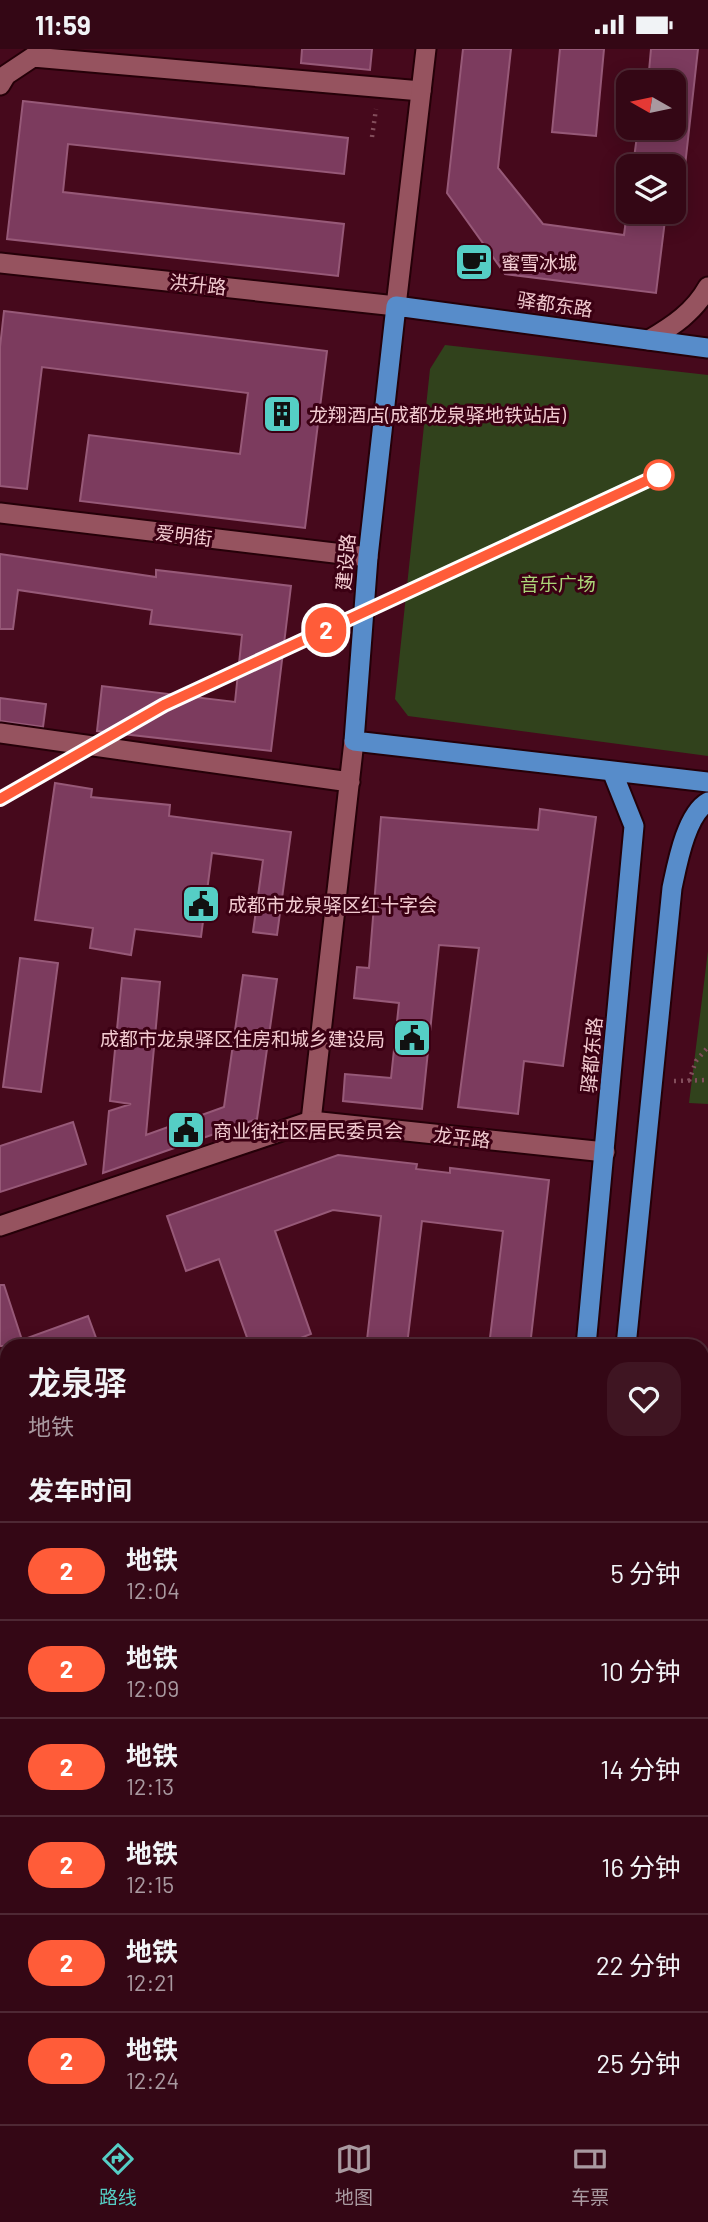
<!DOCTYPE html>
<html lang="zh">
<meta charset="utf-8">
<style>
body{margin:0;font-family:Barlow,"Noto Sans SC",sans-serif;background:#3f1522;color:#f1f3f6;height:100vh;display:flex;flex-direction:column;font-size:26px;white-space:nowrap}
*{box-sizing:border-box;margin:0}
p{font-size:23px;color:#a999a0}
.icon{flex:none;width:38px;height:38px;fill:none;stroke:currentColor;stroke-width:2;stroke-linecap:round;stroke-linejoin:round}
.map{position:relative;flex:1;overflow:hidden}
.drawer{position:absolute;left:0px;top:1290px;width:709px;height:786px;display:flex;flex-direction:column;background:#340715;border-radius:21px 21px 0 0;box-shadow:0 4px 18px #0003,0 0 0 2px #4e2834}
.drawer>*{flex:none}
.badge{padding:0 14px;border-radius:23px;font-size:24px;line-height:46px}
.needle{width:46px;rotate:279deg}
.buttons{position:absolute;left:616px;top:21px;display:grid;gap:14px}
.buttons a{display:grid;place-items:center;width:70px;height:70px;border-radius:14px;background:#340715;box-shadow:0 4px 18px #0003,0 0 0 2px #4e2834;font-size:35px}
.map>.badge{position:absolute;translate:-50% -50%;box-shadow:0 0 0 4px #fff}
h2{padding:0 28px;font-size:26px;line-height:63px}
.round{display:grid;place-items:center;flex:none;width:74px;height:74px;border-radius:21px;background:#3f1522}
.summary{display:flex;align-items:center;justify-content:space-between;height:119px;padding:0 28px}
h1{font-size:33px;font-weight:600;line-height:52px}
ul{padding:0;list-style:none}
li{display:flex;align-items:center;gap:21px;height:98px;padding:0 28px;border-top:2px solid #4e2834}
li div{flex:1}
li b{display:block;font-size:26px}
li em{font-style:normal}
li .badge{min-width:77px;font-weight:700;text-align:center}
.status{display:flex;justify-content:space-between;align-items:center;height:49px;padding:0 35px;background:#340715;direction:ltr}
.status svg{height:19px;fill:currentColor}
.menu{display:flex;justify-content:space-around;align-items:center;height:98px;border-top:2px solid #4e2834;background:#340715;font-size:19px;color:#a999a0}
.menu a{display:grid;justify-items:center;gap:4px}
.menu .current{color:#55cec5}
.map>svg:first-child{display:block}
.green{fill:#31421c}
.building{fill:#7c3b5e;stroke:#975978;stroke-width:2}
.lines{fill:none;stroke-linecap:round;stroke-linejoin:round}
.minor-casing{stroke:#250008;stroke-width:23}
.tertiary-casing{stroke:#250008;stroke-width:23}
.trunk-casing{stroke:#250008;stroke-width:23}
.path{stroke:#834e5c;stroke-width:4.5;stroke-dasharray:2 5;stroke-linecap:butt}
.minor{stroke:#96535f;stroke-width:19}
.tertiary{stroke:#96535f;stroke-width:19}
.trunk{stroke:#578cca;stroke-width:19}
.line-casing{stroke:#fff;stroke-width:16}
.line{stroke:#ff5c39;stroke-width:10}
.stop-dot{fill:#fff;stroke:#ff5c39;stroke-width:3.5}
.labels{text-anchor:middle;dominant-baseline:central;stroke-width:6;stroke-linejoin:round;paint-order:stroke}
.poi-label{font-size:19px;fill:#f2cad0;stroke:#3b0013;text-anchor:start}
.street-label{font-size:19px;fill:#f2cad0;stroke:#3b0013}
.park-label{font-size:19px;fill:#abd578;stroke:#3b0013}
</style>
<div class="status"><b>11:59</b><svg viewBox="0 0 49 12"><path d="M0 12V9h3v3zM5 12V6h3v6zM10 12V3h3v9zM15 12V0h3v12zM26 1h20v11H26zM47 4h2v5h-2z"/></svg></div>
<div class="map">
<svg width="708" height="2075" viewBox="0 0 708 2075">
<rect width="100%" height="100%" fill="#46091c"/>
<!-- green -->
<path class="green" d="M445 296 708 326V707L408 667 395 650 430 320Z
M708 902V1055L689 1054Z"/>
<!-- building -->
<path class="building" d="M302 0H372L370 21 301 14Z
M463 0H511L498 119 543 175 624 186 627 163H666L656 244 505 225 447 144Z
M560 0H604L596 87 552 83Z
M651 0H698L685 117H633L638 79H674V33H648Z
M23 52 348 89 344 125 68 95 63 143 344 175 338 227 7 190Z
M4 262 327 302 305 479 80 452 89 386 240 405 248 344 42 318 27 440 0 437V298Z
M0 505 156 528V521L291 537 271 702 97 682 102 637 235 653 242 586 150 575 152 561 18 541 13 580H0Z
M0 649 46 655 43 678 0 672Z
M55 734 92 740 91 748 170 756 169 767 291 783 277 886 253 883 263 811 212 804 201 888 135 880 131 906 90 899 93 879 35 871Z
M540 760 596 768 563 1017 524 1012 518 1065 458 1058 479 899 439 896 422 1060 343 1052 345 1025 391 1029 399 954 354 949 357 918 369 919 381 768 538 781Z
M20 909 58 914 41 1043 3 1038Z
M243 926 277 930 257 1070 103 1124 109 1062 131 1055 110 1052 122 929 160 933 146 1086 224 1058Z
M73 1073 86 1115 0 1143V1097Z
M338 1106 417 1115 416 1120 450 1124V1119L549 1131 530 1297H489L503 1182 422 1172 407 1296 367 1291 381 1167 333 1161 275 1182 311 1285 280 1297H250L219 1210 186 1222 167 1167Z
M0 1236H4L22 1291 88 1267 99 1297H0Z"/>
<g class="lines">
<defs>
<path id="minor" d="M0 36 6 26 33 8 421 42
M0 214 396 257
M649 291C673 277 694 263 708 238
M0 464 368 508
M0 684 350 733
M311 1072 354 692
M702 1528 708 1529"/>
<path id="tertiary" d="M396 257 426 0
M0 1177 311 1072 605 1103
M0 2072 15 2075"/>
<path id="trunk" d="M708 299 396 257 368 508 354 692 708 733
M586 1297 634 777 612 722
M626 1297 672 839C677 816 686 765 708 753
M504 2075 506 2068
M542 2075 543 2068"/>
</defs>
<!-- minor casing -->
<use href="#minor" class="minor-casing"/>
<!-- tertiary casing -->
<use href="#tertiary" class="tertiary-casing"/>
<!-- trunk casing -->
<use href="#trunk" class="trunk-casing"/>
<!-- path -->
<path class="path" d="M372 88 376 60
M674 1032 708 1031
M689 1032 696 1012 708 998"/>
<!-- minor -->
<use href="#minor" class="minor"/>
<!-- tertiary -->
<use href="#tertiary" class="tertiary"/>
<!-- trunk -->
<use href="#trunk" class="trunk"/>
</g>
<g class="lines">
<defs>
<path id="line" d="M0 750 164 656 659 426"/>
</defs>
<!-- line casing -->
<use href="#line" class="line-casing"/>
<!-- line -->
<use href="#line" class="line"/>
</g>
<!-- icons -->
<defs>
<symbol id="cafe-square" viewBox="-11 -11 22 22"><rect x="-9" y="-9" width="18" height="18" rx="4" fill="#55cec5" stroke="#3b0013"/><path d="M-5.5-4.5H6V0H3Q3 3.5 0 3.5H-2.5Q-5.5 3.5-5.5 0ZM3-3.2v2h1.7v-2ZM-6 4.5H4V6H-6Z" fill="#111"/></symbol>
<symbol id="building-square" viewBox="-11 -11 22 22"><rect x="-9" y="-9" width="18" height="18" rx="4" fill="#55cec5" stroke="#3b0013"/><path d="M-4-6H4V6H1V3H-1V6H-4ZM-2.5-4.3h1.7v1.8h-1.7ZM.8-4.3h1.7v1.8H.8ZM-2.5-1h1.7V.8h-1.7ZM.8-1h1.7V.8H.8Z" fill="#111"/></symbol>
<symbol id="civic-square" viewBox="-11 -11 22 22"><rect x="-9" y="-9" width="18" height="18" rx="4" fill="#55cec5" stroke="#3b0013"/><path d="M-.6-6.5H3V-4.5H.6V-3L4-1V1h2V6H-6V1h2V-1L-.6-3ZM-1.2 2.5V6h2.4V2.5Z" fill="#111"/></symbol>
</defs>
<g fill-rule="evenodd">
<use href="#cafe-square" x="452" y="191" width="44" height="44"/>
<use href="#building-square" x="260" y="343" width="44" height="44"/>
<use href="#civic-square" x="179" y="833" width="44" height="44"/>
<use href="#civic-square" x="390" y="967" width="44" height="44"/>
<use href="#civic-square" x="164" y="1059" width="44" height="44"/>
</g>
<!-- markers -->
<circle class="stop-dot" cx="659" cy="426" r="14"/>
<g class="labels">
<!-- poi labels -->
<g class="poi-label">
<text x="501" y="213">蜜雪冰城</text>
<text x="309" y="365">龙翔酒店(成都龙泉驿地铁站店)</text>
<text x="228" y="855">成都市龙泉驿区红十字会</text>
<text x="385" y="989" text-anchor="end">成都市龙泉驿区住房和城乡建设局</text>
<text x="213" y="1081">商业街社区居民委员会</text>
</g>
<!-- street labels -->
<g class="street-label">
<text transform="translate(198 235) rotate(6)">洪升路</text>
<text transform="translate(555 255) rotate(8)">驿都东路</text>
<text transform="translate(184 486) rotate(7)">爱明街</text>
<text transform="translate(345 513) rotate(-85)">建设路</text>
<text transform="translate(591 1006) rotate(-85)">驿都东路</text>
<text transform="translate(462 1088) rotate(6)">龙平路</text>
</g>
<!-- park labels -->
<g class="park-label">
<text x="558" y="534">音乐广场</text>
</g>
</g>
</svg>
<div class="buttons">
<a><svg class="needle" viewBox="-14 -14 28 28"><path d="M0-13l5 13h-10z" fill="#e53935"/><path d="M0 13l5-13h-10z" fill="#a999a0"/></svg></a>
<a><svg class="icon" aria-label="layers" viewBox="0 0 24 24"><path d="M12 4l9 5-9 5-9-5zM3 14l9 5 9-5"/></svg></a>
</div>
<b class="badge" style="left:326px;top:581px;background:#ff5c39;color:#fff">2</b>
<section class="drawer">
<div class="summary"><div><h1>龙泉驿</h1><p>地铁</p></div><a class="round"><svg class="icon" aria-label="heart" viewBox="0 0 24 24"><path d="M12 20l-8-8c-3-5 5-10 8-4 3-6 11-1 8 4z"/></svg></a></div>
<h2>发车时间</h2>
<ul>
<li><span class="badge" style="background:#ff5c39;color:#fff">2</span><div><b>地铁</b><p>12:04</p></div><em>5 分钟</em></li>
<li><span class="badge" style="background:#ff5c39;color:#fff">2</span><div><b>地铁</b><p>12:09</p></div><em>10 分钟</em></li>
<li><span class="badge" style="background:#ff5c39;color:#fff">2</span><div><b>地铁</b><p>12:13</p></div><em>14 分钟</em></li>
<li><span class="badge" style="background:#ff5c39;color:#fff">2</span><div><b>地铁</b><p>12:15</p></div><em>16 分钟</em></li>
<li><span class="badge" style="background:#ff5c39;color:#fff">2</span><div><b>地铁</b><p>12:21</p></div><em>22 分钟</em></li>
<li><span class="badge" style="background:#ff5c39;color:#fff">2</span><div><b>地铁</b><p>12:24</p></div><em>25 分钟</em></li>
</ul>
</section>
</div>
<nav class="menu">
<a class="current"><svg class="icon" aria-label="directions" viewBox="0 0 24 24"><path d="M12 3l9 9-9 9-9-9zM9 14v-3h6M13 9l2 2-2 2"/></svg>路线</a>
<a><svg class="icon" aria-label="map" viewBox="0 0 24 24"><path d="M3 6l6-2 6 2 6-2v14l-6 2-6-2-6 2zM9 4v14M15 6v14"/></svg>地图</a>
<a><svg class="icon" aria-label="tickets" viewBox="0 0 24 24"><path d="M3 7h18v10H3zM15 7v10"/></svg>车票</a>
</nav>
